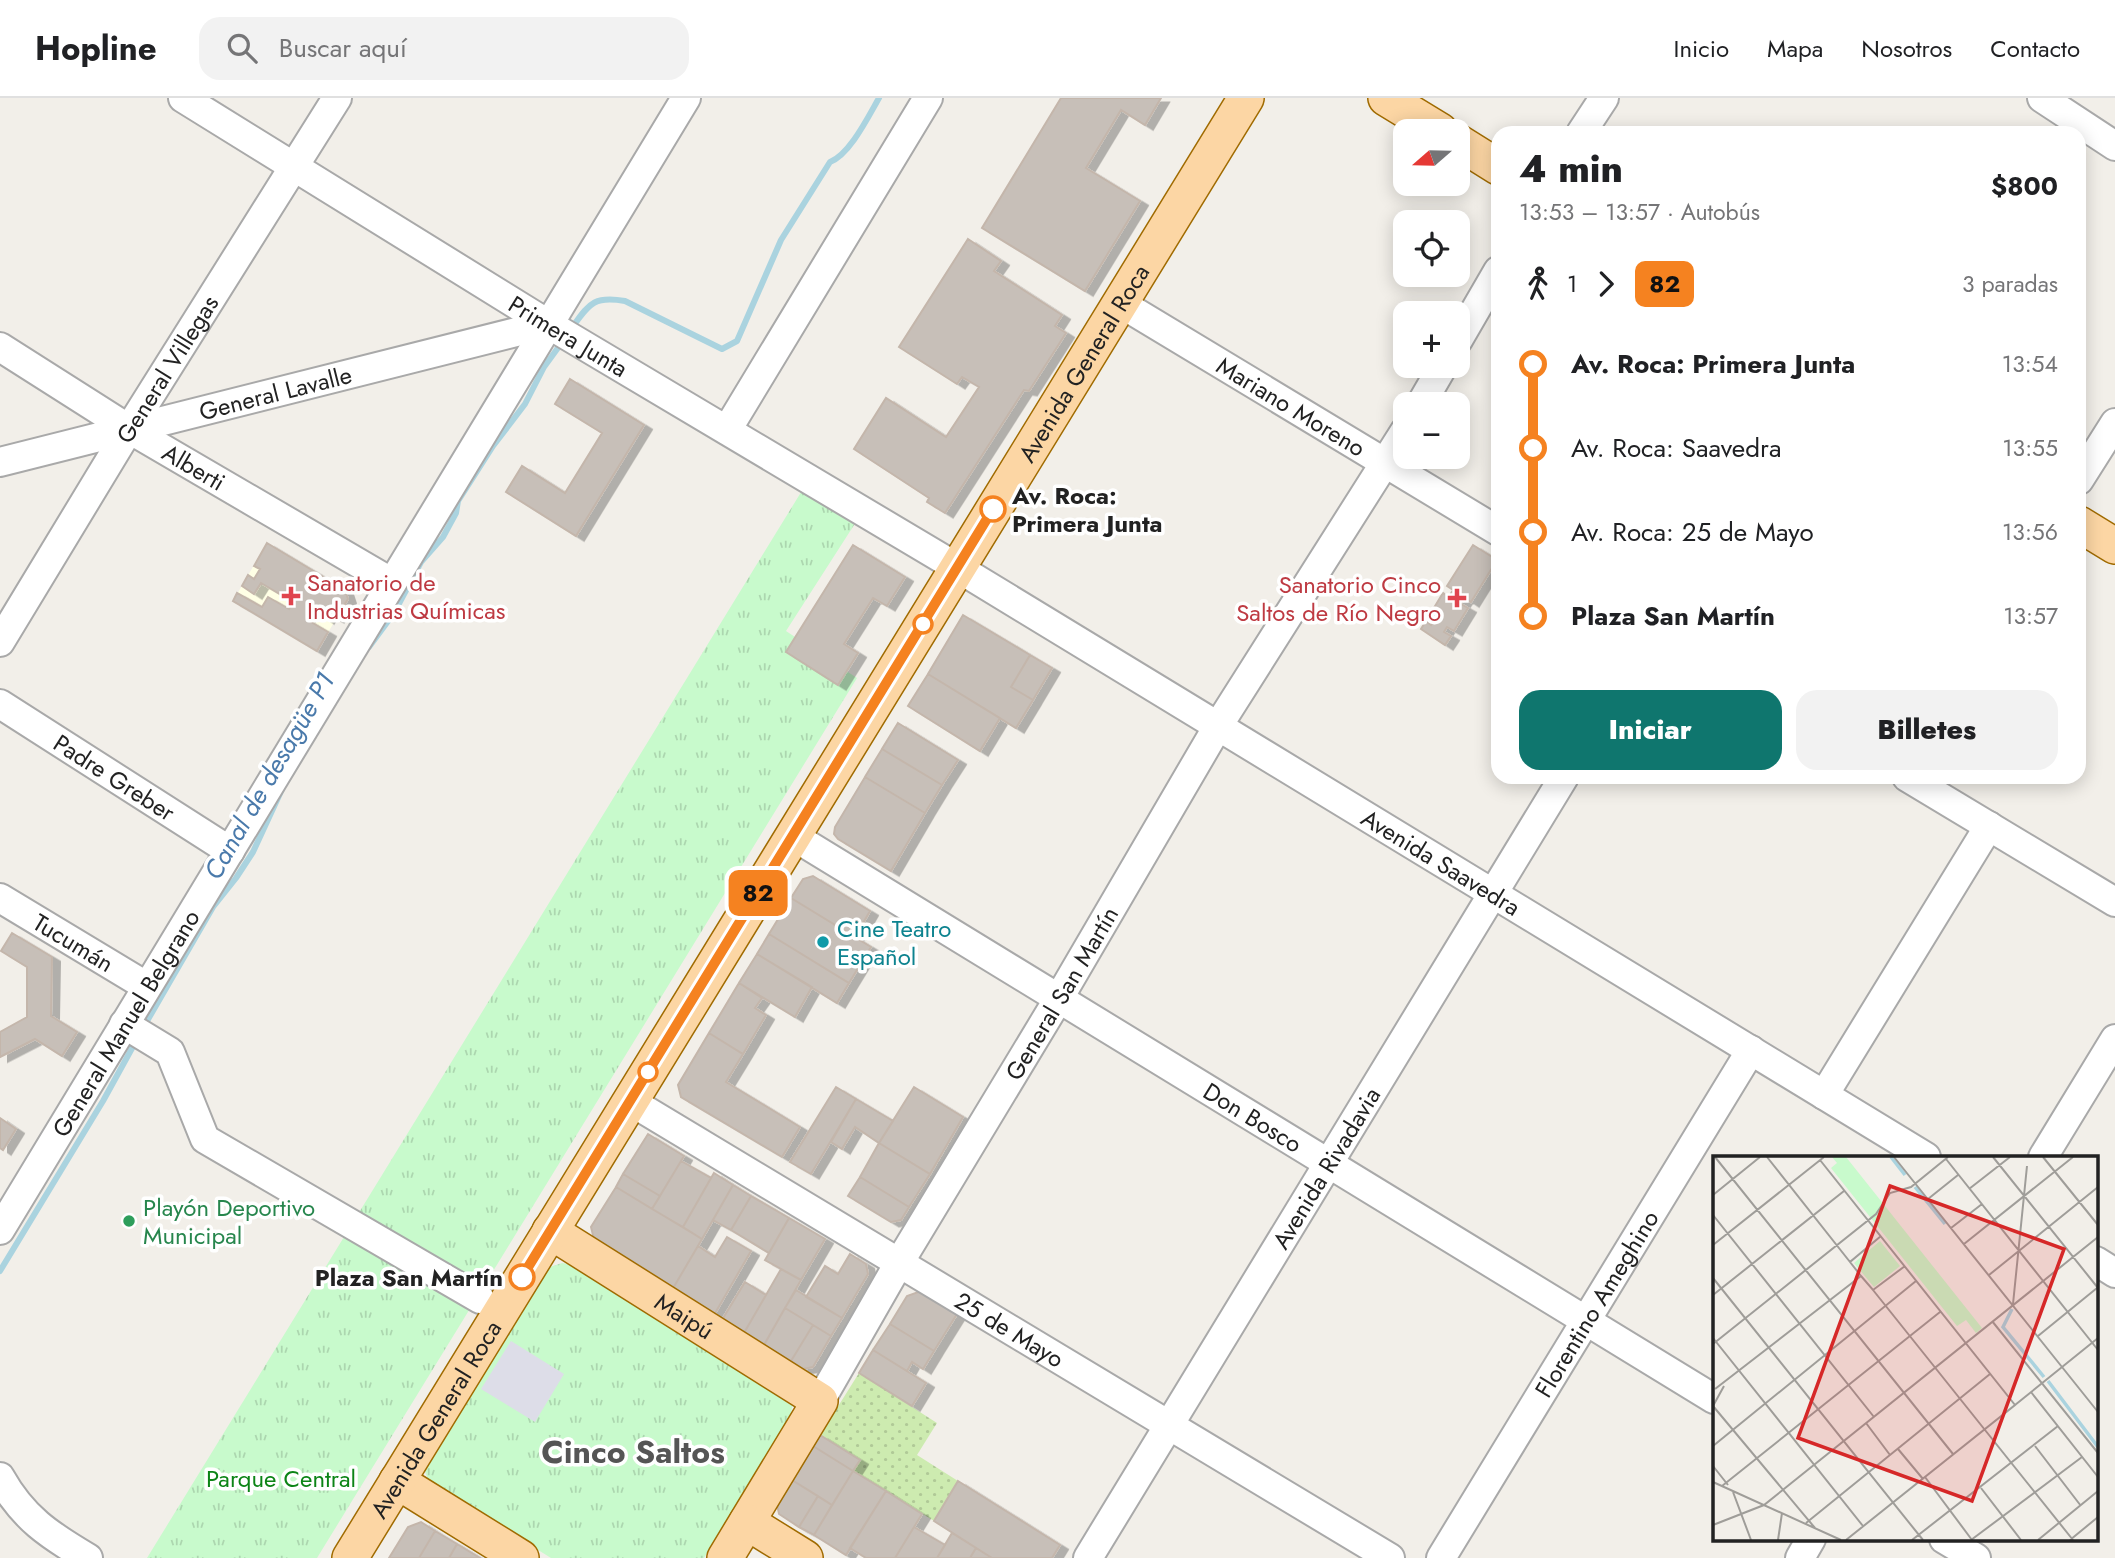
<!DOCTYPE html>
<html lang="es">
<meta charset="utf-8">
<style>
body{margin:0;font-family:Jost,sans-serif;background:#f2f2f2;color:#202124;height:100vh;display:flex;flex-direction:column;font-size:26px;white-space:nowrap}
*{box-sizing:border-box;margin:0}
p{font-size:23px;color:#757577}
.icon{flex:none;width:38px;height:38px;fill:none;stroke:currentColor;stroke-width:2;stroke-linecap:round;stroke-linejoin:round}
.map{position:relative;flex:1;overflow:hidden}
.side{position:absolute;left:1491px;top:28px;width:595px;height:658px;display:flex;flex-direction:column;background:#fff;border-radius:21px;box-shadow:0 4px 18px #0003}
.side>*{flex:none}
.badge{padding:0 14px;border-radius:10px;font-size:24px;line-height:46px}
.needle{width:46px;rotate:250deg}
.buttons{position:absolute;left:1393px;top:21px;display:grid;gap:14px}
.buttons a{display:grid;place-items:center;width:77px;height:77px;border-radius:14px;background:#fff;box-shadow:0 4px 18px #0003;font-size:35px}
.map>.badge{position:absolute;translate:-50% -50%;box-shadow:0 0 0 4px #fff}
.legs{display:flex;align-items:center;gap:10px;height:77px;padding:0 28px;font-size:23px}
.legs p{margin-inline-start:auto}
.overview{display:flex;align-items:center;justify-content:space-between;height:119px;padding:0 28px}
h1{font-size:38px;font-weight:800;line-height:52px}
.button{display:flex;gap:14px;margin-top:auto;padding:14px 28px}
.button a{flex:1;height:80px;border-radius:21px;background:#0f766e;color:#fff;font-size:28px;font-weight:800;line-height:80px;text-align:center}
.button a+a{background:#f2f2f2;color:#202124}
ul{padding:0 28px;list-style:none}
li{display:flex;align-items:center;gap:24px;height:84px;font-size:26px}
li i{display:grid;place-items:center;width:10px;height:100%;margin:0 9px;background:currentColor}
li i::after{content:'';width:18px;height:18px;margin:-9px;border:5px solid;border-radius:50%;background:#fff}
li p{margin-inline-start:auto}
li:first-child i{background:linear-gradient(#0000 50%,currentColor 0)}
li:last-child i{background:linear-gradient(currentColor 50%,#0000 0)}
header{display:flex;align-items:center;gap:42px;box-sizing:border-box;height:98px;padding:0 35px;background:#fff;border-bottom:2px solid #e0e0e0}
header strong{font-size:33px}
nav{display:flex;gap:38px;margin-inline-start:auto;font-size:24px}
.search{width:490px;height:63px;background:#f2f2f2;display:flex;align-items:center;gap:18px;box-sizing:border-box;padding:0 24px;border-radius:21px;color:#757577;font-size:26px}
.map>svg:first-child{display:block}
.education{fill:#ffffe5}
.grass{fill:url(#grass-dots)}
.park{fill:url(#park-tufts)}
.plaza{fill:#dddde8}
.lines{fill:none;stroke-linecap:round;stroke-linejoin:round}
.stream{stroke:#aad3df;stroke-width:6}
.building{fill:#c7bfb8;stroke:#c4b6ab;stroke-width:2;filter:url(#shadow)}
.minor-casing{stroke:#a9a9a9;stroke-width:32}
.major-casing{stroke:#a06b00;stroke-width:38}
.minor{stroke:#fff;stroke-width:28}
.major{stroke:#fcd6a4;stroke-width:35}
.line-1-casing{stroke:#fff;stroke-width:16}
.line-1{stroke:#f58220;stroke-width:10}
.stop-1-dot{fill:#fff;stroke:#f58220;stroke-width:3.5}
.health-dot{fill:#e0444e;stroke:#fff;stroke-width:2.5}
.culture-dot{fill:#0f9aa8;stroke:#fff;stroke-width:2.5}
.leisure-dot{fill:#2e9e5b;stroke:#fff;stroke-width:2.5}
.labels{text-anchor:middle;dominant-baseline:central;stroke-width:7;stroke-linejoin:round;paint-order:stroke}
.street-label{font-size:24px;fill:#222;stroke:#fff}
.stop-label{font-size:24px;font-weight:bold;fill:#222;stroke:#fff;text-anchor:start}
.health-label{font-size:24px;fill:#be3a42;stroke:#fff;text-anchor:start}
.culture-label{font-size:24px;fill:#0d838f;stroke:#fff;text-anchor:start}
.leisure-label{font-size:24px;fill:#27864d;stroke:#fff;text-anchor:start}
.park-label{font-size:24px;fill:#0c8416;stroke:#fff}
.water-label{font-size:26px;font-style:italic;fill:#4a7aab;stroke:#fff}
.district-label{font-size:32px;font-weight:bold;fill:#555;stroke:#fff}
.inset-river{fill:none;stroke:#aad3df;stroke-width:3.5}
.inset-road{fill:none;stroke:#9f9d99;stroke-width:2}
.view{fill:#d62828;fill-opacity:0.15;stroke:#d62828;stroke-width:3.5}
.inset-edge{fill:none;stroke:#222;stroke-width:3.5}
</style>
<header>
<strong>Hopline</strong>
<div class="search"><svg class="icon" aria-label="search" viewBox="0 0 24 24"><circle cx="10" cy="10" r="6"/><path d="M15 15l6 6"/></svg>Buscar aquí</div>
<nav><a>Inicio</a><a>Mapa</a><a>Nosotros</a><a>Contacto</a></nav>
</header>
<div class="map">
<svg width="2115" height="1460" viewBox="0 0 2115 1460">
<defs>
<pattern id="grass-dots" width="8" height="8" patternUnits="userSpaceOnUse" patternTransform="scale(1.75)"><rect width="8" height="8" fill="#cdebb0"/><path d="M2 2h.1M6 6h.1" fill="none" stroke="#b0c997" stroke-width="1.8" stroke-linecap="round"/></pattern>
<pattern id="park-tufts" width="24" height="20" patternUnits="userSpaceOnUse" patternTransform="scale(1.75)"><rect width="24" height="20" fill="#c8facc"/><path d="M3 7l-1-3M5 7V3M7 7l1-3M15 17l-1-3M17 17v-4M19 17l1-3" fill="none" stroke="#acd6af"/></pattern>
<filter id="shadow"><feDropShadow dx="8" dy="4.5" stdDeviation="0" flood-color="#0004"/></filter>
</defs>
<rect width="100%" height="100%" fill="#f2efe9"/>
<!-- education -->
<path class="education" d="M267 445 345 492 348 501 317 553 233 503Z"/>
<!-- grass -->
<path class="grass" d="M859 1275 937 1325 917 1357 958 1383 934 1423 853 1373 860 1362 820 1337Z"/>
<!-- park -->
<path class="park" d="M803 391 856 424 786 533 857 580 317 1460H147Z
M562 1165 568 1166 785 1294 793 1305 790 1319 704 1460H551L432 1386 428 1382 424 1370 545 1174 550 1169Z"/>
<!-- plaza -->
<path class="plaza" d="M511 1243 564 1276 535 1324 481 1291Z"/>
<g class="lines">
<!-- stream -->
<path class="stream" d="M574 227C590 204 596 198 625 203L722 251 737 243 781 142 830 64C850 56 868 19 879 0
M369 549 394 515 421 464 443 439 456 415 458 403 493 348 525 306 544 269 560 247
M143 930 213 809 236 780 253 754 283 689
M0 1173 103 1003 136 943"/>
</g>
<!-- building -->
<path class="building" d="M1061 0H1161L1145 27 1121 12 1086 70 1140 103 1085 193 982 130Z
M968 141 1001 163 994 173 1062 217 1055 228 1066 235 1029 293 1024 292 945 415 927 404 929 400 854 351 886 300 946 339 979 289 962 279 957 286 899 249Z
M570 281 644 327 576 438 506 394 522 368 565 395 602 335 555 306Z
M267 445 345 492 348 501 336 520 329 516 326 521 322 518 324 513 314 507 306 521 328 534 317 553 233 503 237 495 262 509 268 499 289 511 293 504 261 485 254 496 242 488 248 477 254 481 260 471 254 468Z
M853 447 905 479 887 508 873 500 844 546 858 555 838 587 786 554Z
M1473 447 1497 462 1471 504 1465 500 1461 506 1468 510 1454 533 1447 529 1444 534 1451 538 1445 547 1421 531 1426 523 1431 527 1435 521 1429 518 1443 495 1449 499 1453 492 1447 488Z
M963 517 1030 557 1011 589 1033 602 1016 630 928 576Z
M1030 557 1052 570 1033 602 1011 589Z
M928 576 1000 620 980 653 908 608Z
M898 625 958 662 942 687 882 651Z
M882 651 942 687 925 715 865 679Z
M865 679 925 715 891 773 838 741 834 736 835 729Z
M813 778 870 813 855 839 791 800 803 781Z
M791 800 871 849 849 885 769 836Z
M12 835 52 859 51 918 77 934 62 958 35 941 0 959V934L27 919V869L1 853Z
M769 836 849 885 837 905 757 856Z
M757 856 812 889 795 919 739 885Z
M739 885 762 900 755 910 766 917 743 956 709 935Z
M709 935 743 956 726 984 800 1029 782 1059 681 999 678 987Z
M836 989 856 1001 811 1076 790 1064Z
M914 989 963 1019 930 1076 879 1045Z
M856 1001 893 1023 879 1045 855 1029 842 1051 831 1044Z
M0 1020 16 1031 3 1052 0 1050Z
M648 1036 684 1058 660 1098 623 1076Z
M879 1045 930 1076 909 1109 860 1079Z
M681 1063 711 1080 683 1129 652 1111Z
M714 1075 733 1087 702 1141 683 1129Z
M623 1076 660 1098 652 1111 616 1089Z
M860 1079 909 1109 901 1122 891 1124 848 1098Z
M733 1087 751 1098 731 1132 713 1122Z
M616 1089 702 1141 672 1192 595 1145 591 1129Z
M751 1098 789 1120 769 1155 731 1132Z
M789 1120 825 1141 801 1182 765 1162Z
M727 1139 751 1153 714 1217 672 1192 698 1148 715 1159Z
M850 1156 866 1166 868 1176 842 1220 806 1199 825 1168 838 1176Z
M781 1171 801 1182 764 1247 744 1235Z
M745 1184 766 1197 744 1235 722 1222Z
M796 1192 842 1220 831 1238 785 1210Z
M921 1193 957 1216 934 1253 890 1226 907 1198Z
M785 1210 813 1227 791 1263 764 1247Z
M890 1226 934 1253 923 1271 912 1264 907 1273 873 1252Z
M813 1227 831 1238 813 1269 803 1271 791 1263Z
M873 1252 926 1285 912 1308 859 1275Z
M820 1337 860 1362 853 1373 813 1348Z
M813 1348 853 1373 832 1407 792 1382Z
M853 1373 886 1393 846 1457 814 1437Z
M792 1382 818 1398 799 1429 779 1416 777 1406Z
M958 1383 1060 1447 1052 1460H992L934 1423Z
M886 1393 922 1416 895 1460H866L850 1450Z
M818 1398 832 1407 814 1437 799 1429Z
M421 1424 435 1433 419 1460H389L408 1429Z
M914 1429 945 1447 937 1460H895Z
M435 1433 457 1446 449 1460H419Z
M952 1435 976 1450 970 1460H937Z
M457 1446 480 1460H449Z
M976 1450 992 1460H970Z"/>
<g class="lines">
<defs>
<g id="minor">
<path id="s1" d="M183 0 548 226 958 470 1926 1059"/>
<path d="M2042 0 2115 48"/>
<path d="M1581 35 1604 0"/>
<path id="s2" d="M1120 205 1498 433"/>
<path d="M1458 242 1498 173"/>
<path id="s3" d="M0 249 129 331 391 484"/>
<path d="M1421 306 1443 268"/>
<path d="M727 332 928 0"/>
<path id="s4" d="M0 364 548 226"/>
<path d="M2079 382 2115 325"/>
<path id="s5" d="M0 544 129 331 337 0"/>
<path id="s6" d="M0 606 230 753"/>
<path d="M1907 679 2115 804"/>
<path id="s7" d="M793 738 1714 1301"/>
<path id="s8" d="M0 800 146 888"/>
<path d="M124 926 170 954 205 1041 480 1201"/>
<path d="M1824 997 1989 728"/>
<path id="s9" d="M630 1003 1390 1460"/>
<path d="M2043 1059 2115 941"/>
<path id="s10" d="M0 1132 686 0"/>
<path d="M2096 1163 2115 1175"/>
<path id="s11" d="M820 1303 899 1165 1059 900 1218 628 1405 333"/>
<path d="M0 1379C23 1420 49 1437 88 1460"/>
<path d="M1944 1441 1976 1460"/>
<path id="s12" d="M1088 1460 1564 679"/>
<path id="s13" d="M1441 1460 1751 952"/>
<path d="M1800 1460 1811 1441"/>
</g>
<g id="major">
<path d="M1386 0 1440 33"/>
<path d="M1458 44 1498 69"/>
<path d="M2079 426 2115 448"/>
<path id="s14" d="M550 1133 820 1303 725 1460"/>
<path d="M397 1383 521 1460"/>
<path d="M747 1424 805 1460"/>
<path id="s15" d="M350 1460 1246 0"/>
</g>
</defs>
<!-- minor casing -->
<use href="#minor" class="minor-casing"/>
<!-- major casing -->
<use href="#major" class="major-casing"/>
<!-- minor -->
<use href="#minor" class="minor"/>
<!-- major -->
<use href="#major" class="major"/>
</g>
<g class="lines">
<defs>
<path id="line-1" d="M522 1179 993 411"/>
</defs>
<!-- line-1 casing -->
<use href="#line-1" class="line-1-casing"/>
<!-- line-1 -->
<use href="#line-1" class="line-1"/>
</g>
<!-- markers -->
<g class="stop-1-dot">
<circle cx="993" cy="411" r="12"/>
<circle cx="923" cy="526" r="9"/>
<circle cx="648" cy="974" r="9"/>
<circle cx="522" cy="1179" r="12"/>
</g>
<g class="health-dot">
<path d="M287.5 487.5h7v7h7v7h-7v7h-7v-7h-7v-7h7z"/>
<path d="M1453.5 489.5h7v7h7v7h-7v7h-7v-7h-7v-7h7z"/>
</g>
<circle class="culture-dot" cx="823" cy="844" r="7"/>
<circle class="leisure-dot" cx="129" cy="1123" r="7"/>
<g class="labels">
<!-- street labels -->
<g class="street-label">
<text stroke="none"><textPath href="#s1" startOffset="453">Primera Junta</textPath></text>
<text stroke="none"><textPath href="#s15" startOffset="1402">Avenida General Roca</textPath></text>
<text stroke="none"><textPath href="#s5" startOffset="320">General Villegas</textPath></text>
<text stroke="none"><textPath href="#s4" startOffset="284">General Lavalle</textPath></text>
<text stroke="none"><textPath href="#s2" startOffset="200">Mariano Moreno</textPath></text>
<text stroke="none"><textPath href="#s3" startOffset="228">Alberti</textPath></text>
<text stroke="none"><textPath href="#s6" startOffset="136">Padre Greber</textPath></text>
<text stroke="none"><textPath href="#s1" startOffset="1472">Avenida Saavedra</textPath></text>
<text stroke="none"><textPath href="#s8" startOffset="86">Tucumán</textPath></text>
<text stroke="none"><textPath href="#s11" startOffset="474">General San Martín</textPath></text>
<text stroke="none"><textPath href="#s10" startOffset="242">General Manuel Belgrano</textPath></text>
<text stroke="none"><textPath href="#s7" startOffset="539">Don Bosco</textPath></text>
<text stroke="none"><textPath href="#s12" startOffset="457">Avenida Rivadavia</textPath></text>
<text stroke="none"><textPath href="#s13" startOffset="298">Florentino Ameghino</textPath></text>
<text stroke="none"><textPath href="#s14" startOffset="159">Maipú</textPath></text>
<text stroke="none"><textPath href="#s9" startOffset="443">25 de Mayo</textPath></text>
<text stroke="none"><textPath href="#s15" startOffset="163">Avenida General Roca</textPath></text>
</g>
<!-- stop labels -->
<g class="stop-label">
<text x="1012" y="397">Av. Roca:<tspan x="1012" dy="28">Primera Junta</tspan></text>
<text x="503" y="1179" text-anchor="end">Plaza San Martín</text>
</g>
<!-- health labels -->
<g class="health-label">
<text x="307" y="484">Sanatorio de<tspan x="307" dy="28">Industrias Químicas</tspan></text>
<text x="1441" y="486" text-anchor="end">Sanatorio Cinco<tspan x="1441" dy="28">Saltos de Río Negro</tspan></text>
</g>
<!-- culture labels -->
<g class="culture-label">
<text x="837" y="830">Cine Teatro<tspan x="837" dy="28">Español</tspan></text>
</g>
<!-- leisure labels -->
<g class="leisure-label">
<text x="143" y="1109">Playón Deportivo<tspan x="143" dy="28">Municipal</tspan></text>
</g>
<!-- park labels -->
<g class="park-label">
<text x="281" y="1380">Parque Central</text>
</g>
<!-- water labels -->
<g class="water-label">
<text transform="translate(269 678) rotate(-60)">Canal de desagüe P1</text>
</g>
<!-- district labels -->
<g class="district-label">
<text x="633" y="1354">Cinco Saltos</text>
</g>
</g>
<!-- overview -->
<g transform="translate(1713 1058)">
<rect width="385" height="385" fill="#f2efe9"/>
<path d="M119 1H133L269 172 263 177 253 164 244 170 118 12 124 7ZM167 85 187 110 161 131 141 107Z" fill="#c8facc"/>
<path class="inset-river" d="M178 1 192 19M202 31 232 68M299 153 290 171 331 221M335 225 385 291"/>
<path class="inset-road" d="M2 1 240 298M54 1 137 106M181 1 385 256M280 1 385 132M330 1 385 69M233 3 385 194M107 4 302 249 133 384M256 33 297 1M0 39 47 1M215 43 245 19M0 59 161 261M238 72 269 48M168 80 137 106 148 120 160 134 192 110M251 88 360 1M0 89 111 1M276 119 385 31M0 122 210 384M160 134 360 384M0 139 131 35M300 148 314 10M279 165 385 297M325 180 384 132M0 182 150 370M0 188 163 58 177 37 198 31 235 1M2 233 148 120M318 236 385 321M302 249 385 182M0 250 102 372M0 250 11 230M153 267 177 299M0 290 203 125M322 290 368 350M185 293 210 323M0 310 15 329M212 321 259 384M0 326 128 384M9 330 227 156M268 332 308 384M20 336 38 384M93 367 277 218M0 369 51 349 385 81M65 384 69 357M199 384 345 270M258 384 369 301M325 384 385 335M357 384 385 361"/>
<path class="view" d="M177 30 351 93 259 345 85 282Z"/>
<rect width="385" height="385" class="inset-edge"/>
</g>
</svg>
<div class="buttons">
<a><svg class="needle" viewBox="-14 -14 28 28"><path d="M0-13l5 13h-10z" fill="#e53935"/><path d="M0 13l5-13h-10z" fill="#757577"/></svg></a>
<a><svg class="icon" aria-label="locate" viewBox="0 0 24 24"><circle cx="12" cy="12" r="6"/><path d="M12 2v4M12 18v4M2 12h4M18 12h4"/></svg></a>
<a>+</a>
<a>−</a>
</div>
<b class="badge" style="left:758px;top:795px;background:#f58220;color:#111">82</b>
<section class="side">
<div class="overview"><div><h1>4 min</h1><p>13:53 – 13:57 · Autobús</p></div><b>$800</b></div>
<div class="legs"><svg class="icon" aria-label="walk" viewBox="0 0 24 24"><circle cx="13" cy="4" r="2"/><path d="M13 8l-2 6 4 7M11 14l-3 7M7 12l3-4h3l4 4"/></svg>1<svg class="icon" aria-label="forward" viewBox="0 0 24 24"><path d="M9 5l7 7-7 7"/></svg><b class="badge" style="background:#f58220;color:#111">82</b><p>3 paradas</p></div>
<ul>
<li><i style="color:#f58220"></i><b>Av. Roca: Primera Junta</b><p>13:54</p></li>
<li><i style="color:#f58220"></i><span>Av. Roca: Saavedra</span><p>13:55</p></li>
<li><i style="color:#f58220"></i><span>Av. Roca: 25 de Mayo</span><p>13:56</p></li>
<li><i style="color:#f58220"></i><b>Plaza San Martín</b><p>13:57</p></li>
</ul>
<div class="button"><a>Iniciar</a><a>Billetes</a></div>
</section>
</div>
